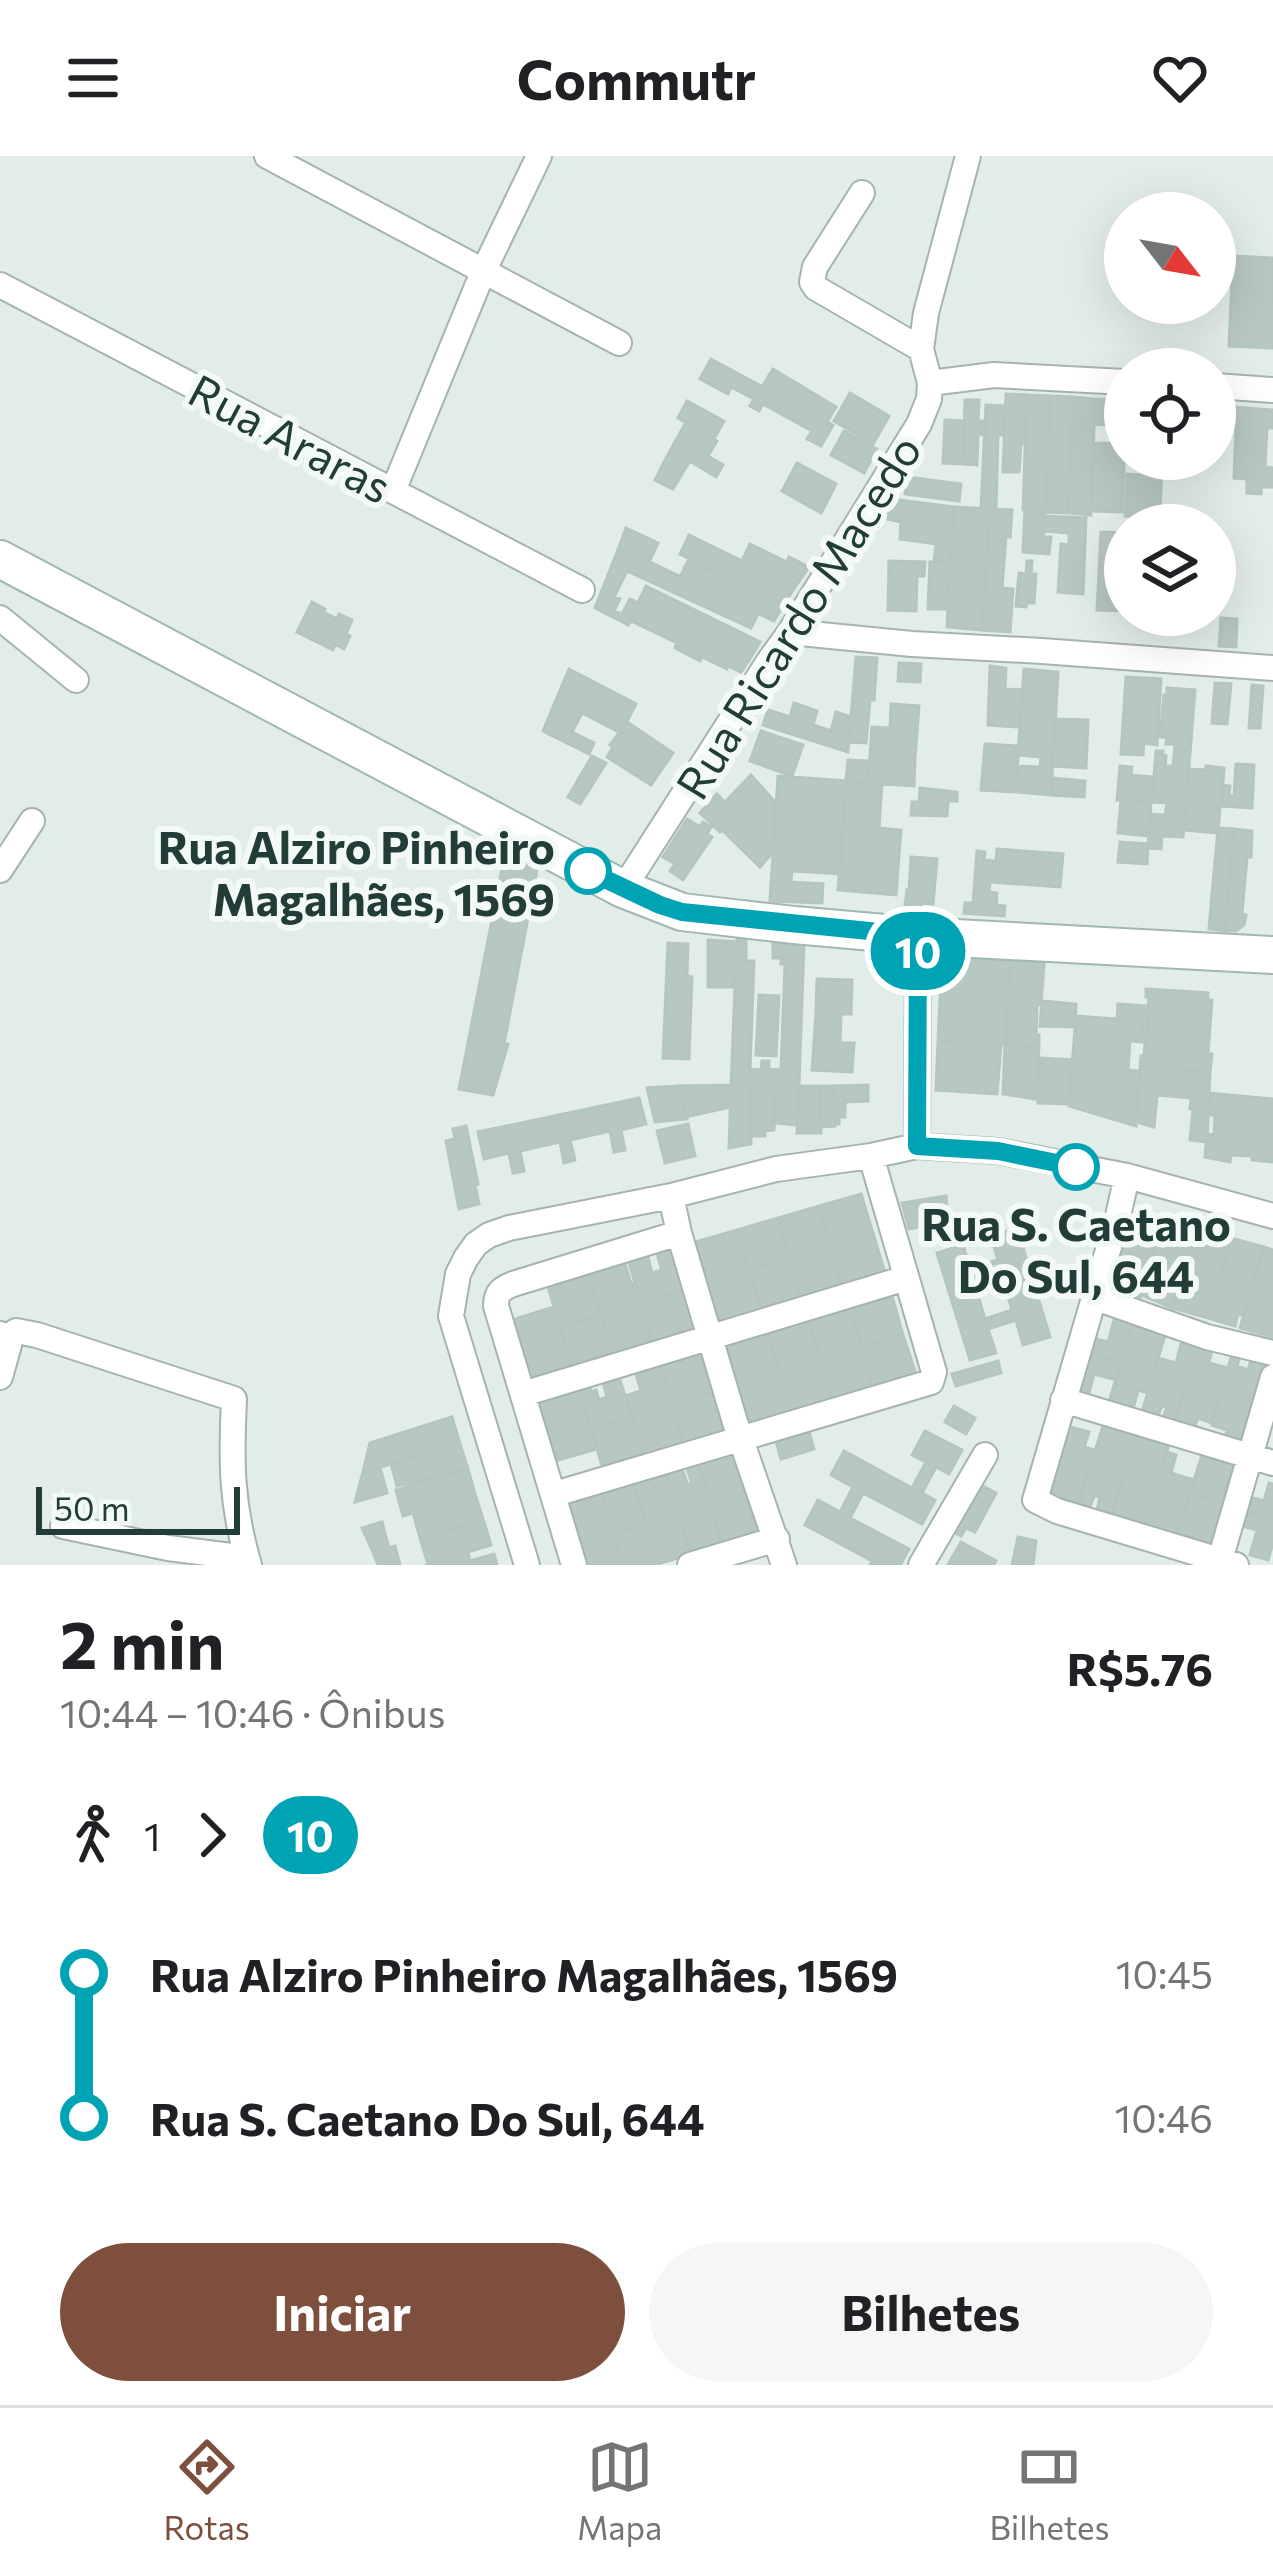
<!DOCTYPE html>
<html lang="pt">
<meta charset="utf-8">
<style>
body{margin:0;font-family:Commissioner,sans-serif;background:#f6f6f6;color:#202124;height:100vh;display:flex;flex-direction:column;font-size:45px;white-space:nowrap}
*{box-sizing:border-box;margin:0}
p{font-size:39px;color:#757577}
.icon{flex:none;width:66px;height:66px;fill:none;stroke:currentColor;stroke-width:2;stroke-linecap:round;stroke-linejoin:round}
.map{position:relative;height:1409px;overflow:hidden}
.details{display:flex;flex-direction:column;background:#fff;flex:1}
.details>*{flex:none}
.badge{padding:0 24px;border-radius:39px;font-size:42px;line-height:78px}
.needle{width:78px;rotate:121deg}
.fabs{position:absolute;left:1104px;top:36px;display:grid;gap:24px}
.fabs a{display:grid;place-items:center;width:132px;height:132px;border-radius:50%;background:#fff;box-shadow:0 12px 48px #0002;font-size:60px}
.scale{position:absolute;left:36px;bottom:30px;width:204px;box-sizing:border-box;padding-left:12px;border:6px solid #223d37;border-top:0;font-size:33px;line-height:42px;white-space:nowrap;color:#223d37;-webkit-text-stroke:9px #f2f9f6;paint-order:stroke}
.map>.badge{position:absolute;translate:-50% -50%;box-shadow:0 0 0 6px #fff}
.legs{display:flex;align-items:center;gap:18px;height:132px;padding:0 60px;font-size:39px}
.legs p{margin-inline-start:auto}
.overview{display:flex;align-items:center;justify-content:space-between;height:204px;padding:0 60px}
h1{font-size:66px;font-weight:700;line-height:90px}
.primary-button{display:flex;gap:24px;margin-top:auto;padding:24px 60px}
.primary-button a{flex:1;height:138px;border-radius:72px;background:#7e4f3c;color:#fff;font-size:48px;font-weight:700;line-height:138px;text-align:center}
.primary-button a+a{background:#f6f6f6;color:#202124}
ul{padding:0 60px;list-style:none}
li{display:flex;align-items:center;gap:42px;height:144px;font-size:45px}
li i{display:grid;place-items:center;width:18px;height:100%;margin:0 15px;background:currentColor}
li i::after{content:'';width:30px;height:30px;margin:-15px;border:9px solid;border-radius:50%;background:#fff}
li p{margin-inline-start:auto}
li:first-child i{background:linear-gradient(#0000 50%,currentColor 0)}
li:last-child i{background:linear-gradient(currentColor 50%,#0000 0)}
header{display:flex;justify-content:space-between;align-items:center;height:156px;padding:0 60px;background:#fff;font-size:54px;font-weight:700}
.tabs{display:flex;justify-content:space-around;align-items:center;height:168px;border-top:3px solid #e0e0e0;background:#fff;font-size:33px;color:#757577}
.tabs a{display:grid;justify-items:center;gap:6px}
.tabs .selected{color:#7e4f3c}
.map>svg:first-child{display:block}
.building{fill:#b7c7c1;stroke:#b4c6bf;stroke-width:3;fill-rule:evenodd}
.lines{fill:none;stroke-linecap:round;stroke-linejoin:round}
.street-casing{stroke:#a5b4af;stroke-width:28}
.secondary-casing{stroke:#a0b8b1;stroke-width:40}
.street{stroke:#fff;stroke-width:24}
.secondary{stroke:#fff;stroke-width:36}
.line-1-casing{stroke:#fff;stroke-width:27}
.line-1{stroke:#00a3b4;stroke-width:18}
.stop-1-dot{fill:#fff;stroke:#00a3b4;stroke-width:6}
.labels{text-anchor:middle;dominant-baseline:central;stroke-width:12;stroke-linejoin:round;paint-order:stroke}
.street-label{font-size:45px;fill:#223d37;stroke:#f2f9f6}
.stop-label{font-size:45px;font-weight:bold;fill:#223d37;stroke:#f2f9f6;text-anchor:end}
</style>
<header><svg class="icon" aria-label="menu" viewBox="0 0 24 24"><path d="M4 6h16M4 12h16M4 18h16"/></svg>Commutr<svg class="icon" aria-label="heart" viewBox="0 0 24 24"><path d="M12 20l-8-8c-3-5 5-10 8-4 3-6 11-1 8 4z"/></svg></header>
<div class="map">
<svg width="1273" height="1409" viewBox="0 0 1273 1409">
<rect width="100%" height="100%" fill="#e2ece8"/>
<!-- building -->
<path class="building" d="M1233 100 1273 102V192L1229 190Z
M711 203 833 269 821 290 807 283 812 275 763 248 759 255 750 250 754 243 731 231 728 238 700 223Z
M773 213 836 251 827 266 762 231Z
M850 237 889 260 880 276 841 253Z
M1006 238 1027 239 1025 288 1021 287 1019 316H1003Z
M1027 239 1050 240 1046 356 1023 354Z
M1050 240 1073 241 1068 357 1046 356Z
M1073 241 1095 243 1091 359 1068 357Z
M1095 243 1125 244V270L1094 268Z
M965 244H979L978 265H985V279L978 278 977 309 963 308Z
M687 245 724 265 714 283 678 262Z
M986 249 1005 250 1004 279H998L996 353 981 352Z
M1233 251 1273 254V272H1267L1265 311 1273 312 1272 331H1261V338L1247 337V323L1234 322 1236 272H1232Z
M841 253 880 276 873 288 834 265Z
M945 264 964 265 963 308 943 307Z
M686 266 717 285 708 300 723 309 716 321 690 305 683 316 664 306Z
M844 275 877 293 864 317 831 299Z
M1093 287 1125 288 1122 356 1091 355Z
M1143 303H1162L1160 362 1125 360 1127 318 1143 319Z
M664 306 683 316 673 333 655 324Z
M797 307 836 328 828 344 789 322Z
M907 321 961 328 959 345 905 338Z
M789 322 828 344 821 357 782 335Z
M892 343 954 351 951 406H934L936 388 900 383 901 366 882 362Z
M954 351 990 353 982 474 947 471Z
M990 353 1012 354 1010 381 1006 380 1002 432 1013 433 1010 476 982 474Z
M1025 354 1045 356V360L1086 362 1083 438 1058 436 1061 388 1069 389V377L1044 375 1043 381H1051L1049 398 1023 396Z
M626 372 658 387 649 406 619 391Z
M1101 376 1125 377V455L1097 454Z
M689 379 795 431 784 448 680 398Z
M750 388 787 406 789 401 809 411 795 431 742 405Z
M619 391 758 458 751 472 627 415 614 441 620 443 614 455 622 458 619 464 595 452Z
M688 405 718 419 719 417 784 448 774 465 680 421Z
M889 405 925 406 924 420H917L916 455 888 454Z
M1027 405H1032L1031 418H1036L1034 447H1027L1026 451 1016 450 1019 417 1026 418Z
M930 406 948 407 946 453H928Z
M646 430 760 486 751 501 638 447Z
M630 443 638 447 751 501 741 516 728 510 727 513 702 501 700 505 675 492 677 487 631 465 628 469 619 464Z
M312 446 325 453 323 456 337 463 339 458 352 464 346 478 350 480 344 493 335 488 333 494 297 476Z
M1221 462 1237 463 1236 491 1219 490Z
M856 501 877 502 874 544H870L866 587 849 586Z
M899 507 921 508 920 526 898 525Z
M990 510 1006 512 1005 533 1023 534 1020 571 988 569Z
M569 513 636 548 621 577 582 557 572 576 594 587 589 598 543 575Z
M1024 513 1058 516 1051 639 1015 636 1018 610 1040 611 1041 601 1018 599Z
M1126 521 1161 523 1157 589 1144 587 1143 599 1121 598Z
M1215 527 1231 528 1227 568 1212 567Z
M1252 529 1263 530 1260 572H1249Z
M1167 532 1195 534 1186 648 1152 646 1156 595H1163L1162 599 1166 600 1165 610H1173L1175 588H1166L1167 582 1160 581 1164 539 1167 540Z
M794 547 817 555 813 569 831 575 836 556 851 561 848 596 763 569 768 554 790 561Z
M891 548 919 550 915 602 870 599 872 571 890 572Z
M1055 563 1088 564 1086 612 1052 610Z
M627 566 673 597 651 629 607 601 613 591 610 589Z
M761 575 803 589 792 620 750 605Z
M985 588 1019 590 1015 636 981 634Z
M870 599 915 602 914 630 868 627Z
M592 600 606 607 580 648 568 641Z
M848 604 869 605 868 627 846 625Z
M1236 608 1254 609 1252 652 1221 650 1223 629 1230 630 1229 640H1234Z
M1120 610 1132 611 1131 619 1154 621 1152 646 1117 644Z
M1206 610 1224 612 1221 650 1186 648 1188 613 1206 614Z
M751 619 775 646 772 675 775 676 774 694 725 646Z
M778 620 846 625 840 718 792 715 791 726 823 728 822 747 770 745Z
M1052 622 1085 625 1084 641 1051 639Z
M846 625 882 628 879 672 901 674 896 739 838 734Z
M920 632 957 636V645H948L947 660 911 659 912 646H919Z
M717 638 773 696 760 711 722 674 720 676 700 657Z
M1121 644 1151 646 1149 680 1118 677Z
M1167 647 1186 648 1183 681 1162 680 1161 693 1148 692 1150 658 1165 659Z
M1186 648 1220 650 1218 677 1184 674Z
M687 663 700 671 703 666 711 671 707 678 712 681 683 724 670 715 675 708 663 701Z
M1218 672 1234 673 1225 775 1209 773Z
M1234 673 1252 675 1251 701H1247L1242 758 1246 759 1244 769 1236 775H1225Z
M1120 686 1148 688 1147 708 1118 706Z
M506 692 538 709 504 888H508L493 939 459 933Z
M997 693 1063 698 1060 731 990 726 989 736 997 737 996 749 1005 750 1004 760 964 757 965 747H973L977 695 985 696 984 704 996 705Z
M911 701 937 703 933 748 922 747V751L905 750 907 734 909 735Z
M737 783 746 784V805H754L750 913 761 914 762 905H769V913L781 914 785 808H781V802H773V787L804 789 799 927 731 929Z
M708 784 737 786 735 831H708Z
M668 787 688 788 687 820 692 821 689 903 663 902Z
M942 800 1010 804 1005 889 938 885Z
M1010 804 1044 807 1041 849 1037 848 1036 879H1039V891L1006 889Z
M817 823 852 824 851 858 816 857Z
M1146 833 1208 837V844H1212L1208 898H1212L1210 916 1140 911 1141 900 1144 899 1149 841H1146Z
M759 839 779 840 776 900 756 899Z
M1042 845 1076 848 1075 871 1040 870Z
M1118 848 1145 850 1142 886 1130 885 1128 914 1140 915 1136 970 1069 950 1076 860 1117 863Z
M816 857 841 858 840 887H854L852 916 812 914Z
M938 885 1001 889 997 938 936 934Z
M1005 889 1039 891 1035 943 1003 938Z
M1040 902 1072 904 1070 948 1038 947Z
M1140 911 1210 916 1207 986 1190 984 1193 954 1190 953 1191 942 1157 939 1154 971 1136 966Z
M799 927 797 969 774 967 776 928Z
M751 928H776L774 974 765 975V980H751Z
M751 928V988L729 992 731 929Z
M731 929 730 951 686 961 679 930Z
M868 929V945L845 946V961H839V968H835L834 930Z
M679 930 687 963 655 966 647 932Z
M798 930H819L821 977H797Z
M819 930H834L835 970 821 971Z
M1209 937 1273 943V1006L1252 1004V1000L1231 999 1230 1006 1205 1001 1207 978 1214 979 1215 959H1208Z
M639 942 646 968 621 974 625 994 614 996 610 975 570 984 575 1004 564 1007 560 986 520 995 524 1015 513 1017 509 997 484 1003 478 976Z
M688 968 695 1000 665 1007 657 975Z
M466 970 478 1028 475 1029 479 1048 459 1053 446 985 455 983 453 973Z
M861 1038 873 1077 830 1090 819 1050Z
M946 1040 948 1065 909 1073 902 1047Z
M819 1050 830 1090 789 1102 778 1062Z
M1155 1060 1164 1063 1151 1104 1118 1094 1128 1063 1149 1070 1148 1074 1151 1075Z
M778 1062 789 1102 749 1114 737 1074Z
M1164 1063 1196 1072 1183 1114 1151 1104Z
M1017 1072 1050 1181 1023 1189 1016 1164 988 1173 996 1197 970 1204 937 1097 963 1089 970 1112 998 1104 991 1080ZM1001 1115 1012 1154 985 1163 973 1123Z
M737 1074 749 1114 707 1127 695 1086Z
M1196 1074 1230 1084 1219 1124 1183 1114Z
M873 1077 885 1117 842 1130 830 1090Z
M1231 1082 1264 1091 1251 1134 1219 1124Z
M830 1090 842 1130 801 1142 789 1102Z
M1264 1091 1273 1094V1140L1251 1134Z
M672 1093 684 1134 641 1147 629 1107 648 1101 652 1117 662 1114 657 1098Z
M1118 1094 1151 1104 1140 1142 1107 1133Z
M789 1102 801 1142 761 1154 749 1114Z
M1151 1104 1183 1114 1172 1152 1141 1139Z
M625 1108 631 1128 635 1126 641 1147 601 1159 589 1119Z
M749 1114 761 1154 719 1167 707 1127Z
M1183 1114 1219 1124 1208 1162 1172 1152Z
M589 1119 601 1159 560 1171 548 1131Z
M1219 1124 1251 1134 1244 1160 1238 1158 1235 1170 1208 1162Z
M684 1134 695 1173 653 1186 641 1147Z
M1251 1134 1273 1140V1181L1240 1172Z
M892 1140 903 1179 862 1191 851 1153Z
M641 1147 652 1184 612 1198 601 1159Z
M554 1151 560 1171 518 1184 512 1164Z
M851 1153 862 1191 821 1204 808 1165Z
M601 1159 611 1195 571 1210 560 1171Z
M1115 1161 1133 1166 1121 1206 1088 1197 1093 1182 1108 1186Z
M808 1165 821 1204 780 1217 768 1177Z
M1133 1166 1166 1176 1154 1216 1121 1206Z
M560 1171 571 1210 530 1223 518 1184Z
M768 1177 780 1217 738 1230 726 1190Z
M903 1179 916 1218 873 1231 862 1191Z
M1183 1181 1199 1185 1186 1226 1154 1216 1158 1202 1176 1207Z
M1199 1185 1213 1190 1209 1207 1228 1212 1221 1236 1186 1226Z
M862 1191 873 1231 832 1243 821 1204Z
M702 1194 715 1236 672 1249 660 1207Z
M1233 1195 1241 1197 1237 1210 1248 1214 1252 1201 1266 1205 1254 1246 1221 1236Z
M1088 1197 1121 1206 1116 1224 1094 1218 1088 1240 1077 1236Z
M821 1204 832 1243 791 1255 780 1217Z
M998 1205 1001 1217 956 1230 952 1218Z
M1121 1206 1154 1216 1148 1237 1138 1234 1133 1253 1109 1246Z
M661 1210 672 1249 632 1261 625 1240 641 1235 636 1218Z
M1154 1216 1186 1226 1175 1266 1163 1262 1167 1251 1162 1249 1158 1260 1142 1256Z
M780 1217 791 1255 749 1268 738 1230Z
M619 1221 632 1261 591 1273 579 1234 590 1230 591 1236 596 1234 599 1244 607 1241 603 1226Z
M1186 1226 1221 1236 1212 1267 1198 1262 1194 1272 1175 1266Z
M579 1234 591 1273 549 1286 537 1247Z
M715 1236 726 1276 684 1288 672 1249Z
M1221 1236 1254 1246 1241 1286 1225 1281 1227 1274 1212 1269Z
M672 1249 684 1288 644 1300 632 1261Z
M954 1250 975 1262 966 1278 945 1266Z
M452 1261 460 1288 363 1316 370 1287Z
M632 1261 644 1300 603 1313 591 1273Z
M1067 1270 1089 1276 1084 1291 1095 1294 1091 1308 1058 1299Z
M1103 1270 1136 1279 1124 1318 1091 1308Z
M591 1273 597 1293 555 1305 549 1286Z
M925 1275 962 1294 949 1318 936 1311 922 1337 935 1344 922 1368 863 1337 850 1362 909 1393 900 1409H870L872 1405 805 1369 818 1344 840 1356 853 1331 831 1319 844 1295 912 1332 926 1306 912 1299Z
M809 1276 814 1293 781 1303 776 1285Z
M1136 1279 1169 1289 1157 1328 1124 1318Z
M460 1288 468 1313 397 1330 391 1308Z
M1167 1296 1176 1299 1171 1317 1194 1324 1190 1337 1157 1328Z
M733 1297 745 1338 711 1348 699 1308Z
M1058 1299 1091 1308 1078 1347 1047 1338Z
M1202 1299 1234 1309 1222 1347 1190 1337Z
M699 1308 711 1348 679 1358 667 1318 682 1313 688 1329 692 1328 687 1312Z
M1091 1308 1124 1318 1112 1358 1097 1354 1100 1341 1094 1340 1090 1351 1078 1347Z
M380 1311 387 1337 355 1346 363 1316Z
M468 1313 475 1338 403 1360 396 1334Z
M667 1318 679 1358 646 1368 634 1328Z
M1124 1318 1157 1328 1145 1368 1112 1358Z
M974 1325 996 1337 975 1376 966 1372 961 1380 948 1373Z
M1269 1327 1273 1328V1363L1246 1355 1250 1341 1264 1345Z
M634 1328 646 1368 613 1378 602 1338Z
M1157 1328 1190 1337 1178 1378 1145 1368Z
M1190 1337 1222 1347 1210 1388 1178 1378Z
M475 1338 483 1363 420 1382 413 1357Z
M602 1338 613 1378 580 1388 568 1349Z
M745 1338 757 1379 722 1389 711 1348Z
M711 1348 721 1385 691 1398 679 1358Z
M1246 1355 1273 1363V1387L1268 1404 1250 1399 1257 1374 1242 1370Z
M679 1358 691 1398 658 1408 646 1368Z
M382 1366 389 1392 373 1396 362 1372Z
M484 1366 491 1389 428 1408 420 1382Z
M646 1368 658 1408 622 1409 613 1378Z
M613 1378 622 1409H586L580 1388Z
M1018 1381 1036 1385 1033 1409H1012Z
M961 1386 996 1405 994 1409H948Z
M395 1390 400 1409H378L373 1396Z
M468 1396 470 1405 494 1398 497 1409H425Z"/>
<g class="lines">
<defs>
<path id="street" d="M267 0 619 187
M862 37 815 111 812 126 816 132 921 193
M0 129 582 434
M930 227 921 193 926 157 968 0
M1215 230 1273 234
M393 335 483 116 539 0
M0 462 76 524
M790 476 912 488 1042 495 1273 512
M0 714 32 665
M623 733 769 505 790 476 919 268 929 243 930 227 994 219 1125 226
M917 990 918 780
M1127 1020 1118 1060 1035 1344 1057 1355 1236 1409
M671 1040 679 1077 735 1266 784 1409
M1093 1141 1207 1181 1273 1197
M0 1178 9 1189 0 1221
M6 1183 16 1175 37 1179 234 1243C231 1307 231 1347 249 1409
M523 1238 906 1122
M1063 1244 1273 1307
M555 1338 931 1226 934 1216 871 1000
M63 1370 168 1392 247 1402
M1220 1404 1273 1221
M527 1409 451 1160 458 1118 466 1102 476 1088 489 1079 509 1072 671 1040 776 1013 871 1000 917 990 998 995 1127 1020 1273 1060
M574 1409 496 1150C496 1136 501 1133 513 1128L679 1077
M690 1409 777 1383
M921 1409 985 1299"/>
<path id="secondary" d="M0 403 623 733 682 756 794 769 918 780 1273 799"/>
</defs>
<!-- street casing -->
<use href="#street" class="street-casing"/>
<!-- secondary casing -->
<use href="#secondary" class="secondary-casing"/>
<!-- street -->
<use href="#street" class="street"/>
<!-- secondary -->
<use href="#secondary" class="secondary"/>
</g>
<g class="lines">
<defs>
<path id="line-1" d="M588 715 660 749 682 756 918 780 917 990 998 995 1076 1011"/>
</defs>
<!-- line-1 casing -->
<use href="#line-1" class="line-1-casing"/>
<!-- line-1 -->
<use href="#line-1" class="line-1"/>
</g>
<!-- markers -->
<g class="stop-1-dot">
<circle cx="588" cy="715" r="21"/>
<circle cx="1076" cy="1011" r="21"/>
</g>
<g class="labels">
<!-- street labels -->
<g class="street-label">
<text transform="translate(291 281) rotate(28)">Rua Araras</text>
<text transform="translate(797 460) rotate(-58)">Rua Ricardo Macedo</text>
</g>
<!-- stop labels -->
<g class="stop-label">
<text x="555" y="689">Rua Alziro Pinheiro<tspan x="555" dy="52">Magalhães, 1569</tspan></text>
<text x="1076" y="1066" text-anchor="middle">Rua S. Caetano<tspan x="1076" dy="52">Do Sul, 644</tspan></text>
</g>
</g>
</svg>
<div class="fabs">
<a><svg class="needle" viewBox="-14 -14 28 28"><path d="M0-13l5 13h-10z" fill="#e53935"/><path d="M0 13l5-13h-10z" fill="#757577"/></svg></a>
<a><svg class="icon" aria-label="locate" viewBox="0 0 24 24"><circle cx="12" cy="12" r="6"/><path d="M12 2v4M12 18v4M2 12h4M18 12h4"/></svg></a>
<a><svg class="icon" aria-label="layers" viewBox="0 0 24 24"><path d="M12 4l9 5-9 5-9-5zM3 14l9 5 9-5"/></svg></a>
</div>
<div class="scale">50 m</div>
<b class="badge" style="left:918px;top:795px;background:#00a3b4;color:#fff">10</b>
</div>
<section class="details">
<div class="overview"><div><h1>2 min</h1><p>10:44 – 10:46 · Ônibus</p></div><b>R$5.76</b></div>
<div class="legs"><svg class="icon" aria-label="walk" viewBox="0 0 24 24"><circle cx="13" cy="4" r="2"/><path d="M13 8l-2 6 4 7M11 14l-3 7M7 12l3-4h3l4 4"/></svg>1<svg class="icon" aria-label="forward" viewBox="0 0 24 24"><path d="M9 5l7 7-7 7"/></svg><b class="badge" style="background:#00a3b4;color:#fff">10</b></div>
<ul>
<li><i style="color:#00a3b4"></i><b>Rua Alziro Pinheiro Magalhães, 1569</b><p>10:45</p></li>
<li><i style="color:#00a3b4"></i><b>Rua S. Caetano Do Sul, 644</b><p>10:46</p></li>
</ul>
<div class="primary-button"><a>Iniciar</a><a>Bilhetes</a></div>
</section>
<nav class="tabs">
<a class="selected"><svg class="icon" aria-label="directions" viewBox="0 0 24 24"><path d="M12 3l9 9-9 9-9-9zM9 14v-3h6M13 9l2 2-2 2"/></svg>Rotas</a>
<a><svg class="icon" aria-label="map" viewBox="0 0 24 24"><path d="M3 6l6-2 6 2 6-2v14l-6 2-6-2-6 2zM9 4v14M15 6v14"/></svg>Mapa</a>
<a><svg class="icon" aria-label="tickets" viewBox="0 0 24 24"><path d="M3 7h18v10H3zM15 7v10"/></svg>Bilhetes</a>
</nav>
